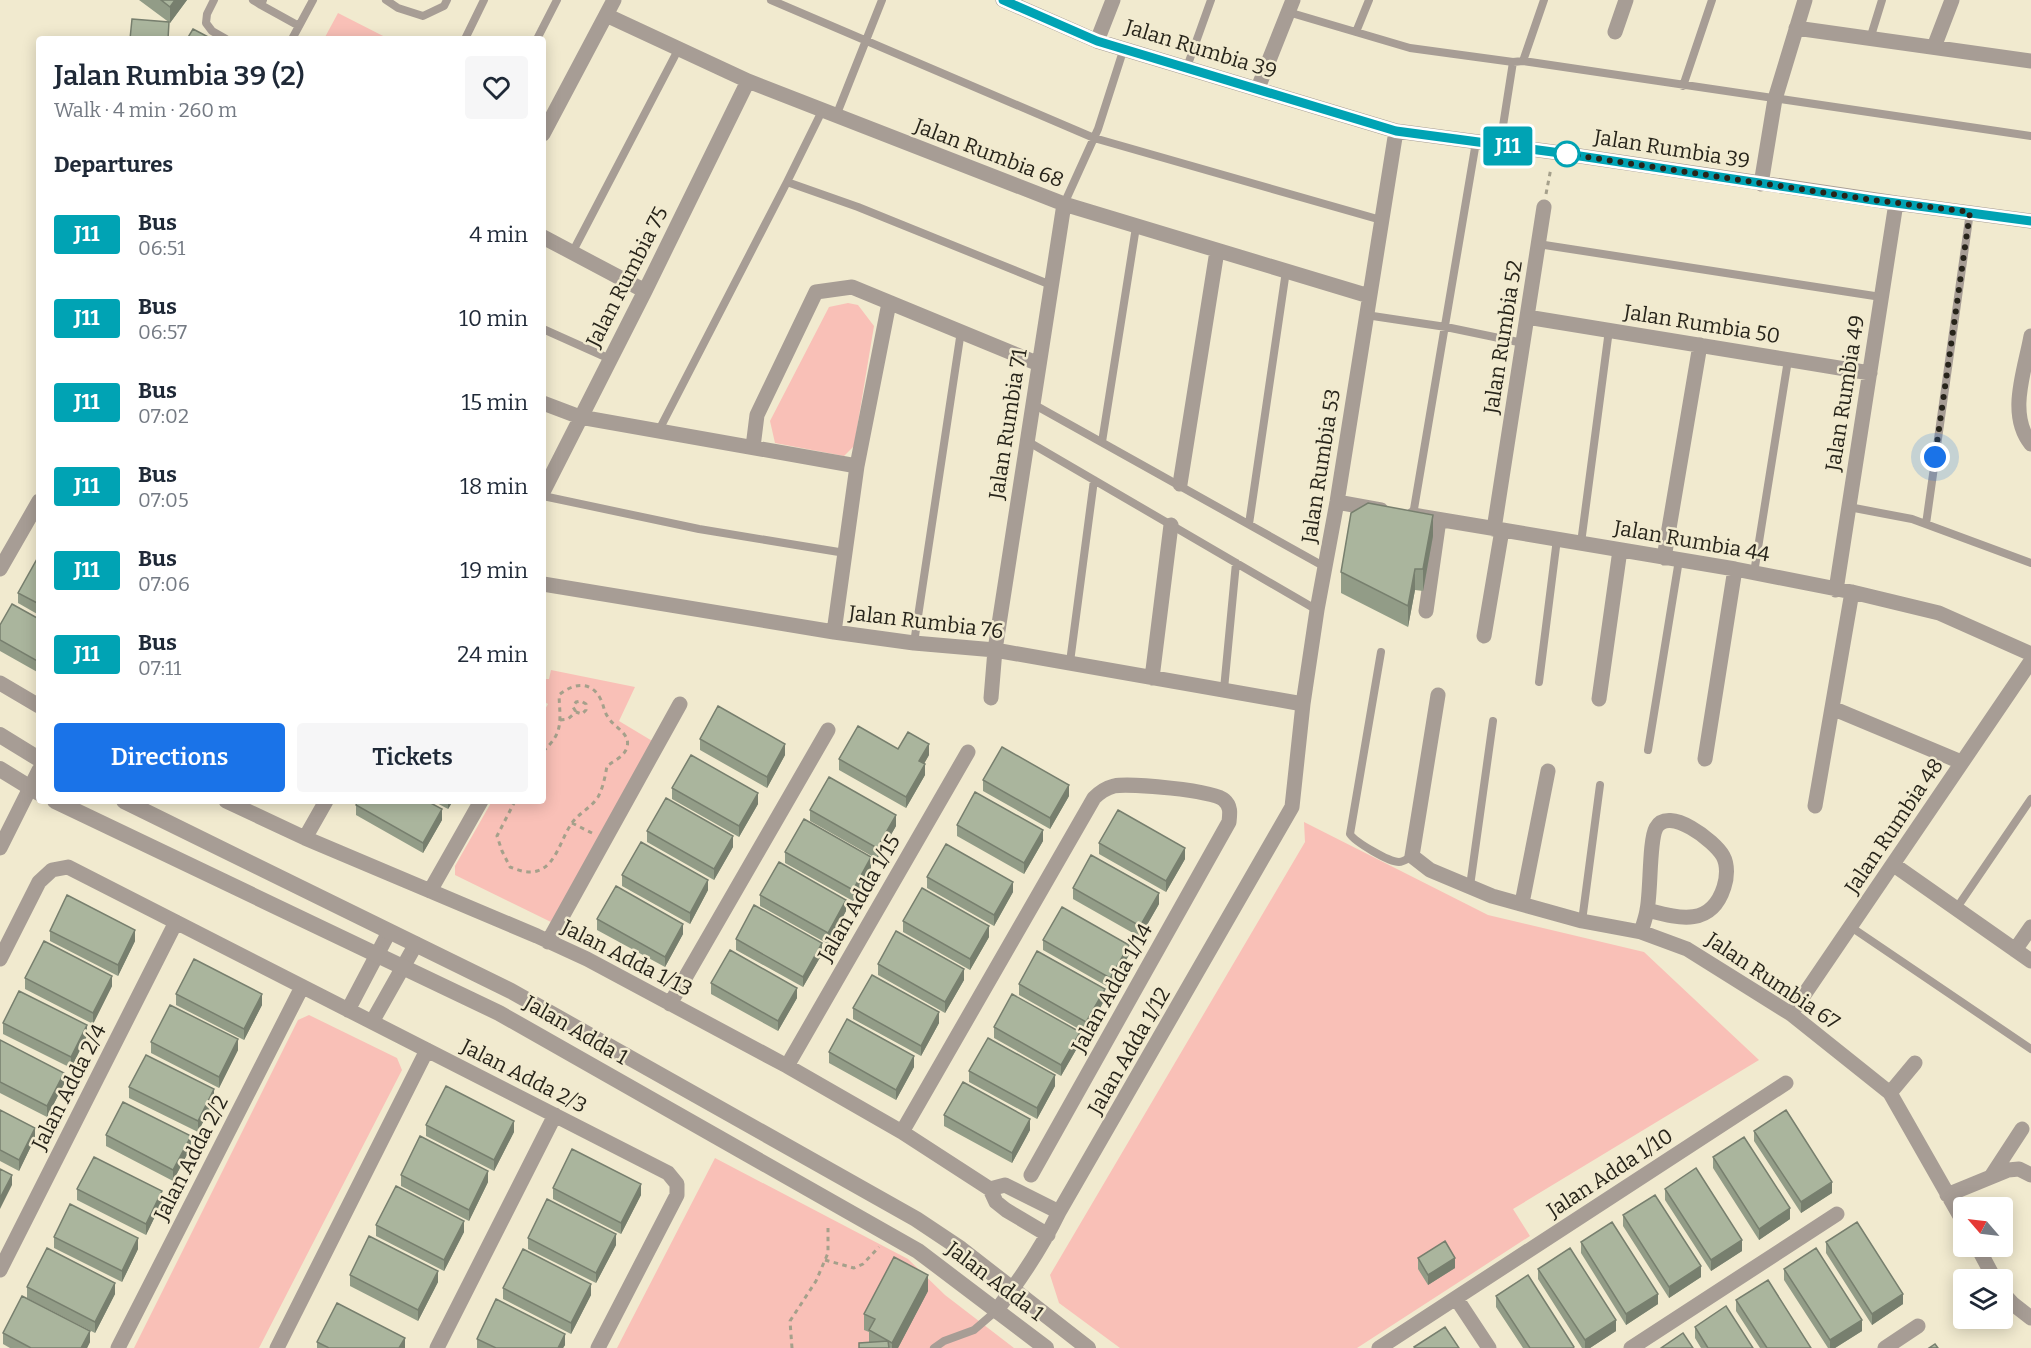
<!DOCTYPE html>
<meta charset="utf-8">
<style>
body{margin:0;font-family:Bitter,serif;background:#f6f6f7;color:#1f2937;height:100vh;display:flex;flex-direction:column;font-size:22px;white-space:nowrap}
*{box-sizing:border-box;margin:0}
p{font-size:20px;color:#747a83}
.icon{flex:none;width:33px;height:33px;fill:none;stroke:currentColor;stroke-width:2;stroke-linecap:round;stroke-linejoin:round}
.map{position:relative;flex:1;overflow:hidden}
.sheet{position:absolute;left:36px;top:36px;width:510px;height:768px;display:flex;flex-direction:column;background:#fff;border-radius:6px;box-shadow:0 3px 15px #0003}
.sheet>*{flex:none}
.badge{padding:0 12px;border-radius:4px;font-size:21px;line-height:39px}
.needle{width:39px;rotate:298deg}
.tools{position:absolute;left:1953px;top:1197px;display:grid;gap:12px}
.tools a{display:grid;place-items:center;width:60px;height:60px;border-radius:6px;background:#fff;box-shadow:0 3px 15px #0003;font-size:30px}
.you{position:absolute;width:30px;height:30px;margin:-15px;border:4px solid #fff;border-radius:50%;background:#1a73e8;box-shadow:0 0 0 9px #1a73e833}
.map>.badge{position:absolute;translate:-50% -50%;box-shadow:0 0 0 3px #fff}
h2{padding:0 18px;font-size:22px;line-height:54px}
.round{display:grid;place-items:center;flex:none;width:63px;height:63px;border-radius:6px;background:#f6f6f7}
.head{display:flex;align-items:center;justify-content:space-between;height:102px;padding:0 18px}
h1{font-size:28px;font-weight:600;line-height:45px}
.button{display:flex;gap:12px;margin-top:auto;padding:12px 18px}
.button a{flex:1;height:69px;border-radius:6px;background:#1a73e8;color:#fff;font-size:24px;font-weight:600;line-height:69px;text-align:center}
.button a+a{background:#f6f6f7;color:#1f2937}
ul{padding:0;list-style:none}
li{display:flex;align-items:center;gap:18px;height:84px;padding:0 18px}
li div{flex:1}
li b{display:block;font-size:22px}
li em{font-style:normal}
li .badge{min-width:66px;font-weight:700;text-align:center}
.map>svg:first-child{display:block}
.green{fill:#f9c0b7}
.lines{fill:none;stroke-linecap:round;stroke-linejoin:round}
.path{stroke:#a5a08b;stroke-width:3;stroke-dasharray:4.5 4.5;stroke-linecap:butt}
.service{stroke:#a79d95;stroke-width:8}
.minor{stroke:#a79d95;stroke-width:15}
.tertiary{stroke:#a79d95;stroke-width:16}
.wall{fill:#929c87}
.shaded-wall{fill:#777f6e}
.building{fill:#aab59d;stroke:#777f6e;stroke-width:1.5}
.line-casing{stroke:#fff;stroke-width:14}
.line{stroke:#00a3b4;stroke-width:9}
.walk{stroke:#27241a;stroke-width:6;stroke-dasharray:0 10.8}
.stop-dot{fill:#fff;stroke:#00a3b4;stroke-width:3}
.labels{text-anchor:middle;dominant-baseline:central;stroke-width:5;stroke-linejoin:round;paint-order:stroke}
.street-label{font-size:21px;fill:#27241a;stroke:#f1eacf}
</style>
<div class="map">
<svg width="2031" height="1348" viewBox="0 0 2031 1348">
<rect width="100%" height="100%" fill="#f1eacf"/>
<!-- green -->
<path class="green" d="M338 13 389 39H324Z
M848 303 858 305 874 326 854 446 844 456 775 443 770 421 829 307Z
M551 670 635 687 619 721 654 742 553 923 455 875V866L492 801H543V713L548 704 543 701V679H549Z
M1304 822 1488 915 1644 952 1759 1060 1513 1209 1530 1236 1357 1348H1120L1059 1303 1050 1275 1305 842Z
M309 1015 397 1058 402 1070 259 1348H134L298 1020Z
M715 1158 908 1259 945 1295 1014 1348H617Z"/>
<g class="lines">
<!-- path -->
<path class="path" d="M1546 194 1551 168
M560 720 568 719 576 712 582 714 586 710V704L581 701 576 702 573 707 576 712
M515 801 497 836 502 851 510 867C518 870 528 874 537 871 556 866 561 838 572 823 579 813 591 808 598 797 603 788 605 777 607 766 614 761 625 756 627 747 631 733 613 727 608 717 604 712 604 706 601 700 592 680 573 683 559 695 560 720 564 733 543 751
M572 823 592 833
M825 1260 854 1268 863 1264 879 1247
M792 1348 790 1321 816 1281 828 1253V1228"/>
<!-- service -->
<path class="service" d="M214 0 207 14 206 23 212 31 226 39
M253 0 261 5 263 0
M386 0 398 8 423 16 444 6 447 0
M771 0 1094 138 1381 220
M261 5 299 26
M1288 12 1410 48 1513 62 1523 61 2031 136
M1356 32 1369 0
M292 39 313 0
M465 39 484 0
M537 39 557 0
M1870 39 1882 0
M1523 61 1544 0
M1187 67 1211 0
M1683 86 1712 0
M836 116 882 0
M1500 145 1513 62
M787 182 858 207 1051 285
M1064 204 1098 129 1124 48
M1538 244 1881 297
M572 253 679 48
M1366 315 1446 327 1523 343
M543 329 610 359
M1033 404 1325 567
M658 432 787 182 822 111
M1027 441 1317 610
M1102 442 1136 227
M543 496 699 529 845 553
M1849 507 1912 519 2031 563
M1413 515 1476 142
M1249 524 1286 271
M1926 524 1970 212
M1581 543 1609 330
M1754 573 1788 360
M914 643 961 331
M1381 652 1350 834C1355 842 1389 862 1399 862 1404 862 1408 858 1412 856
M1070 662 1094 480
M1539 682 1557 539
M1224 689 1236 563
M1648 750 1679 560
M1470 886 1493 721
M1956 909 2031 799
M1582 921 1600 785
M1851 927 2031 1049
M934 1348 944 1341 974 1330 996 1311"/>
<!-- minor -->
<path class="minor" d="M1003 0 1097 41 1396 131 1553 152 1896 203 2031 221
M606 15 748 81 1064 204 1369 296
M1796 28 2031 61
M1615 32 1626 0
M1097 41 1113 0
M1934 47 1952 0
M1258 88 1293 0
M543 134 614 0
M1761 184 1775 99 1805 0
M543 237 645 291
M1527 317 1870 373
M2031 336C2025 370 2007 414 2031 444
M543 403 580 417 857 466
M753 447 757 415 816 292 852 287 1039 364
M1180 484 1217 251
M543 492 645 291 748 81
M1337 502 1381 510
M1413 515 1735 569 1852 592 1939 613 2031 654
M1494 529 1544 207
M1664 558 1700 345
M0 569 39 501
M543 584 834 632 914 643 995 650 1303 704
M1836 590 1896 203
M1426 611 1439 520
M834 632 857 466 889 303
M1484 636 1502 530
M1152 678 1171 525
M0 683 39 706
M1438 695 1412 856 1430 870 1492 896 1582 921 1641 932 1687 949 1791 1014 1890 1093 1964 1223
M991 698 995 650 1064 204
M1599 699 1620 550
M1832 708 1961 762
M1705 759 1735 569
M226 801 305 838 537 936 587 959 787 1066 902 1132 990 1189
M1815 806 1852 592
M305 838 326 801
M0 848 39 770
M1894 865 2031 961
M430 891 481 801
M1522 903 1548 771
M1641 932C1643 925 1646 917 1647 910 1651 892 1649 841 1656 828 1668 805 1715 841 1723 856 1728 865 1727 878 1724 887 1711 928 1678 918 1647 910
M548 942 680 704
M2015 950 2031 927
M0 959 39 882 52 870 68 867 668 1173 677 1184V1195L598 1348
M670 1004 828 730
M348 1010 389 932
M1791 1014 2031 661
M372 1022 416 944
M787 1066 968 752
M1890 1093 1915 1063
M902 1132 1094 798C1100 792 1106 788 1114 786 1129 783 1214 790 1224 800 1231 806 1230 813 1229 822L1031 1175
M1992 1175 2022 1129
M990 1189 996 1202 1006 1210 1048 1235
M990 1189 1005 1185 1059 1212
M1947 1195 2008 1170 2019 1169 2031 1175
M1977 1246 1995 1280
M0 1270 176 922
M2002 1292 2013 1304 2031 1318
M1456 1298 1489 1348
M996 1311C1020 1280 1042 1247 1059 1212L1292 807 1303 704 1317 610 1337 502 1396 131
M118 1348 302 987
M277 1348 427 1050
M437 1348 555 1115
M1379 1348 1786 1083
M1631 1348 1837 1214
M1885 1348 1918 1326"/>
<!-- tertiary -->
<path class="tertiary" d="M0 735 39 759
M0 769 39 793
M55 801 499 1013 918 1251 1046 1348
M124 801 511 991 916 1219 961 1249 1088 1348"/>
</g>
<!-- wall -->
<path class="wall" d="M139 0H187L170 23Z
M1433 536 1423 591 1415 590 1408 627 1341 593V572Z
M39 561V615L18 603V593Z
M39 619V673L0 651V625Z
M700 739 785 755 767 788 700 750Z
M898 749 929 755 924 764 925 775 906 808 839 770V759Z
M983 780 1069 796 1050 829 983 791Z
M672 788 758 804 739 837 672 799Z
M433 801H453L448 809Z
M356 805 442 820 423 853 356 815Z
M810 810 896 826 877 859 810 821Z
M957 825 1043 841 1024 874 957 836Z
M647 831 733 847 714 880 647 842Z
M1099 843 1185 859 1166 892 1099 854Z
M785 852 871 868 853 901 785 863Z
M622 875 708 890 690 924 622 886Z
M927 877 1013 892 994 926 927 888Z
M1073 888 1159 904 1140 937 1073 899Z
M760 895 846 911 828 944 760 906Z
M597 919 683 934 665 967 597 930Z
M903 921 989 937 970 970 903 932Z
M50 931 135 941 118 976 50 941Z
M736 939 822 954 803 987 736 950Z
M1043 940 1129 955 1110 988 1043 950Z
M878 964 964 980 945 1013 878 975Z
M25 978 112 986 93 1024 25 989Z
M711 983 797 998 778 1031 711 994Z
M1019 984 1105 999 1086 1033 1019 995Z
M176 994 262 1005 244 1040 176 1005Z
M853 1008 939 1023 921 1056 853 1019Z
M3 1023 87 1036 71 1068 3 1034Z
M994 1027 1080 1043 1061 1076 994 1038Z
M0 1040 64 1084 47 1117 0 1093Z
M151 1042 238 1050 219 1088 151 1053Z
M829 1052 914 1067 896 1100 829 1063Z
M969 1071 1055 1086 1037 1119 969 1082Z
M129 1087 214 1100 198 1132 129 1098Z
M0 1110 35 1138 19 1171 0 1161Z
M944 1115 1030 1130 1012 1163 944 1126Z
M426 1125 514 1132 494 1171 426 1136Z
M1754 1131 1832 1193 1801 1213 1754 1141Z
M106 1135 191 1147 173 1181 106 1146Z
M1713 1157 1790 1219 1759 1240 1713 1168Z
M401 1175 488 1182 469 1221 401 1186Z
M553 1188 641 1195 621 1234 553 1199Z
M77 1189 162 1202 146 1235 77 1200Z
M1665 1189 1742 1251 1711 1271 1665 1200Z
M1623 1215 1701 1277 1669 1298 1623 1226Z
M376 1225 464 1232 444 1271 376 1236Z
M54 1237 138 1249 122 1282 54 1248Z
M528 1238 616 1245 596 1283 528 1249Z
M1581 1242 1658 1304 1626 1325 1581 1253Z
M1826 1242 1903 1304 1872 1325 1826 1253Z
M1418 1258 1455 1268 1428 1285 1418 1269Z
M1538 1269 1616 1331 1590 1348H1582L1538 1279Z
M1784 1269 1862 1331 1835 1348H1828L1784 1280Z
M350 1275 438 1282 418 1321 350 1286Z
M27 1287 115 1294 95 1333 27 1298Z
M503 1288 591 1295 571 1334 503 1299Z
M928 1291 898 1348H859L869 1342V1332L864 1330V1314Z
M1496 1296 1574 1348H1523L1496 1307Z
M1736 1300 1811 1348H1760L1736 1311Z
M1695 1327 1753 1348H1701L1695 1338Z
M3 1333 90 1342 87 1348H10L3 1344Z
M477 1339 565 1345 563 1348H477Z
M317 1342 405 1348H317Z"/>
<!-- shaded-wall -->
<path class="shaded-wall" d="M175 0H187L170 23V7Z
M1433 515V536L1423 591V569Z
M1415 569V590L1408 627V606Z
M785 744V755L767 788V777Z
M929 744V755L919 772V761Z
M925 764V775L906 808V797Z
M1069 785V796L1050 829V818Z
M758 793V804L739 837V826Z
M448 801H453L448 809Z
M442 809V820L423 853V843Z
M896 815V826L877 859V848Z
M1043 830V841L1024 874V863Z
M733 836V847L714 880V869Z
M1185 848V859L1166 892V881Z
M871 857V868L853 901V890Z
M708 880V890L690 924V913Z
M1013 882V892L994 926V915Z
M1159 893V904L1140 937V926Z
M846 900V911L828 944V933Z
M683 924V934L665 967V957Z
M989 926V937L970 970V959Z
M135 930V941L118 976V965Z
M822 943V954L803 987V977Z
M1129 945V955L1110 988V978Z
M964 969V980L945 1013V1002Z
M112 976V986L93 1024V1013Z
M797 988V998L778 1031V1021Z
M1105 989V999L1086 1033V1022Z
M262 994V1005L244 1040V1029Z
M939 1012V1023L921 1056V1046Z
M87 1025V1036L71 1068V1057Z
M1080 1032V1043L1061 1076V1065Z
M238 1039V1050L219 1088V1077Z
M914 1056V1067L896 1100V1090Z
M64 1073V1084L47 1117V1106Z
M1055 1075V1086L1037 1119V1108Z
M214 1089V1100L198 1132V1121Z
M1030 1119V1130L1012 1163V1153Z
M514 1121V1132L494 1171V1160Z
M35 1128V1138L19 1171V1160Z
M191 1136V1147L173 1181V1170Z
M488 1171V1182L469 1221V1210Z
M12 1175V1185L0 1209V1198Z
M1832 1182V1193L1801 1213V1202Z
M641 1184V1195L621 1234V1223Z
M162 1191V1202L146 1235V1224Z
M1790 1208V1219L1759 1240V1229Z
M464 1221V1232L444 1271V1260Z
M616 1234V1245L596 1283V1273Z
M138 1238V1249L122 1282V1271Z
M1742 1240V1251L1711 1271V1260Z
M1455 1258V1268L1428 1285V1275Z
M1701 1266V1277L1669 1298V1287Z
M438 1271V1282L418 1321V1310Z
M928 1275V1291L898 1348H892V1343Z
M115 1283V1294L95 1333V1322Z
M591 1284V1295L571 1334V1323Z
M1658 1294V1304L1626 1325V1314Z
M1903 1294V1304L1872 1325V1314Z
M1616 1320V1331L1590 1348H1585V1340Z
M1862 1320V1331L1835 1348H1830V1340Z
M90 1331V1342L87 1348H81Z
M565 1334V1345L563 1348H558Z
M405 1338V1348H399Z"/>
<!-- building -->
<path class="building" d="M161 0H175L170 7Z
M132 19 169 22 168 39H130Z
M193 29 212 39H187Z
M1368 503 1433 515 1423 569H1415L1408 606 1341 572 1351 513Z
M37 559 39 561V604L18 593Z
M12 604 39 619V662L0 640V625Z
M718 706 785 744 767 777 700 739Z
M858 726 898 749 908 732 929 744 919 761 925 764 906 797 839 759Z
M1002 747 1069 785 1050 818 983 780Z
M691 755 758 793 739 826 672 788Z
M829 777 896 815 877 848 810 810Z
M975 792 1043 830 1024 863 957 825Z
M666 798 733 836 714 869 647 831Z
M358 801H427L442 809 423 843 356 805Z
M1118 810 1185 848 1166 881 1099 843Z
M804 819 871 857 853 890 785 852Z
M641 842 708 880 690 913 622 875Z
M946 844 1013 882 994 915 927 877Z
M1091 855 1159 893 1140 926 1073 888Z
M779 862 846 900 828 933 760 895Z
M616 886 683 924 665 957 597 919Z
M922 888 989 926 970 959 903 921Z
M67 895 135 930 118 965 50 931Z
M754 905 822 943 803 977 736 939Z
M1062 907 1129 945 1110 978 1043 940Z
M896 931 964 969 945 1002 878 964Z
M44 941 112 976 93 1013 25 978Z
M730 950 797 988 778 1021 711 983Z
M1037 951 1105 989 1086 1022 1019 984Z
M194 959 262 994 244 1029 176 994Z
M872 975 939 1012 921 1046 853 1008Z
M19 991 87 1025 71 1057 3 1023Z
M1012 994 1080 1032 1061 1065 994 1027Z
M170 1005 238 1039 219 1077 151 1042Z
M847 1019 914 1056 896 1090 829 1052Z
M988 1038 1055 1075 1037 1108 969 1071Z
M0 1040 64 1073 47 1106 0 1082Z
M146 1055 214 1089 198 1121 129 1087Z
M963 1082 1030 1119 1012 1153 944 1115Z
M446 1086 514 1121 494 1160 426 1125Z
M123 1102 191 1136 173 1170 106 1135Z
M0 1110 35 1128 19 1160 0 1150Z
M1786 1110 1832 1182 1801 1202 1754 1131Z
M420 1136 488 1171 469 1210 401 1175Z
M1744 1137 1790 1208 1759 1229 1713 1157Z
M572 1149 641 1184 621 1223 553 1188Z
M94 1157 162 1191 146 1224 77 1189Z
M1696 1168 1742 1240 1711 1260 1665 1189Z
M0 1169 12 1175 0 1198Z
M396 1186 464 1221 444 1260 376 1225Z
M1655 1195 1701 1266 1669 1287 1623 1215Z
M547 1199 616 1234 596 1273 528 1238Z
M70 1204 138 1238 122 1271 54 1237Z
M1612 1222 1658 1294 1626 1314 1581 1242Z
M1857 1222 1903 1294 1872 1314 1826 1242Z
M369 1236 438 1271 418 1310 350 1275Z
M1445 1241 1455 1258 1428 1275 1418 1258Z
M47 1248 115 1283 95 1322 27 1287Z
M1570 1248 1616 1320 1585 1340 1538 1269Z
M1816 1248 1862 1320 1830 1340 1784 1269Z
M523 1249 591 1284 571 1323 503 1288Z
M894 1257 928 1275 892 1343 869 1330 875 1319 864 1314Z
M1528 1275 1574 1347 1573 1348H1530L1496 1296Z
M1768 1280 1811 1348H1767L1736 1300Z
M22 1296 90 1331 81 1348H31L3 1333Z
M496 1299 565 1334 558 1348H496L477 1339Z
M337 1303 405 1338 399 1348H329L317 1342Z
M1726 1306 1753 1348H1708L1695 1327Z
M1445 1327 1459 1348H1415L1414 1347Z
M1683 1333 1693 1348H1661Z
M888 1341 889 1348H859V1343Z
M1935 1344 1938 1348H1929Z"/>
<g class="lines">
<defs>
<path id="line" d="M1003 0 1097 41 1396 131 1553 152 1873 200 2031 221"/>
</defs>
<!-- line casing -->
<use href="#line" class="line-casing"/>
<!-- line -->
<use href="#line" class="line"/>
<!-- walk -->
<path class="walk" d="M1567 154 1873 200 1970 212 1935 457"/>
</g>
<!-- markers -->
<circle class="stop-dot" cx="1567" cy="154" r="12"/>
<g class="labels">
<!-- street labels -->
<g class="street-label">
<text transform="translate(1201 49) rotate(17)">Jalan Rumbia 39</text>
<text transform="translate(1672 149) rotate(9)">Jalan Rumbia 39</text>
<text transform="translate(989 153) rotate(21)">Jalan Rumbia 68</text>
<text transform="translate(627 277) rotate(-63)">Jalan Rumbia 75</text>
<text transform="translate(1702 324) rotate(9)">Jalan Rumbia 50</text>
<text transform="translate(1503 337) rotate(-81)">Jalan Rumbia 52</text>
<text transform="translate(1845 393) rotate(-81)">Jalan Rumbia 49</text>
<text transform="translate(1008 424) rotate(-81)">Jalan Rumbia 71</text>
<text transform="translate(1321 466) rotate(-81)">Jalan Rumbia 53</text>
<text transform="translate(1692 541) rotate(10)">Jalan Rumbia 44</text>
<text transform="translate(926 622) rotate(7)">Jalan Rumbia 76</text>
<text transform="translate(1894 826) rotate(-56)">Jalan Rumbia 48</text>
<text transform="translate(859 898) rotate(-60)">Jalan Adda 1/15</text>
<text transform="translate(627 958) rotate(27)">Jalan Adda 1/13</text>
<text transform="translate(1773 981) rotate(34)">Jalan Rumbia 67</text>
<text transform="translate(1112 988) rotate(-61)">Jalan Adda 1/14</text>
<text transform="translate(576 1030) rotate(30)">Jalan Adda 1</text>
<text transform="translate(1129 1051) rotate(-60)">Jalan Adda 1/12</text>
<text transform="translate(524 1076) rotate(27)">Jalan Adda 2/3</text>
<text transform="translate(69 1087) rotate(-63)">Jalan Adda 2/4</text>
<text transform="translate(191 1158) rotate(-63)">Jalan Adda 2/2</text>
<text transform="translate(1610 1173) rotate(-33)">Jalan Adda 1/10</text>
<text transform="translate(995 1281) rotate(37)">Jalan Adda 1</text>
</g>
</g>
</svg>
<div class="tools">
<a><svg class="needle" viewBox="-14 -14 28 28"><path d="M0-13l5 13h-10z" fill="#e53935"/><path d="M0 13l5-13h-10z" fill="#747a83"/></svg></a>
<a><svg class="icon" aria-label="layers" viewBox="0 0 24 24"><path d="M12 4l9 5-9 5-9-5zM3 14l9 5 9-5"/></svg></a>
</div>
<div class="you" style="left:1935px;top:457px"></div>
<b class="badge" style="left:1508px;top:146px;background:#00a3b4;color:#fff">J11</b>
<section class="sheet">
<div class="head"><div><h1>Jalan Rumbia 39 (2)</h1><p>Walk · 4 min · 260 m</p></div><a class="round"><svg class="icon" aria-label="heart" viewBox="0 0 24 24"><path d="M12 20l-8-8c-3-5 5-10 8-4 3-6 11-1 8 4z"/></svg></a></div>
<h2>Departures</h2>
<ul>
<li><span class="badge" style="background:#00a3b4;color:#fff">J11</span><div><b>Bus</b><p>06:51</p></div><em>4 min</em></li>
<li><span class="badge" style="background:#00a3b4;color:#fff">J11</span><div><b>Bus</b><p>06:57</p></div><em>10 min</em></li>
<li><span class="badge" style="background:#00a3b4;color:#fff">J11</span><div><b>Bus</b><p>07:02</p></div><em>15 min</em></li>
<li><span class="badge" style="background:#00a3b4;color:#fff">J11</span><div><b>Bus</b><p>07:05</p></div><em>18 min</em></li>
<li><span class="badge" style="background:#00a3b4;color:#fff">J11</span><div><b>Bus</b><p>07:06</p></div><em>19 min</em></li>
<li><span class="badge" style="background:#00a3b4;color:#fff">J11</span><div><b>Bus</b><p>07:11</p></div><em>24 min</em></li>
</ul>
<div class="button"><a>Directions</a><a>Tickets</a></div>
</section>
</div>
